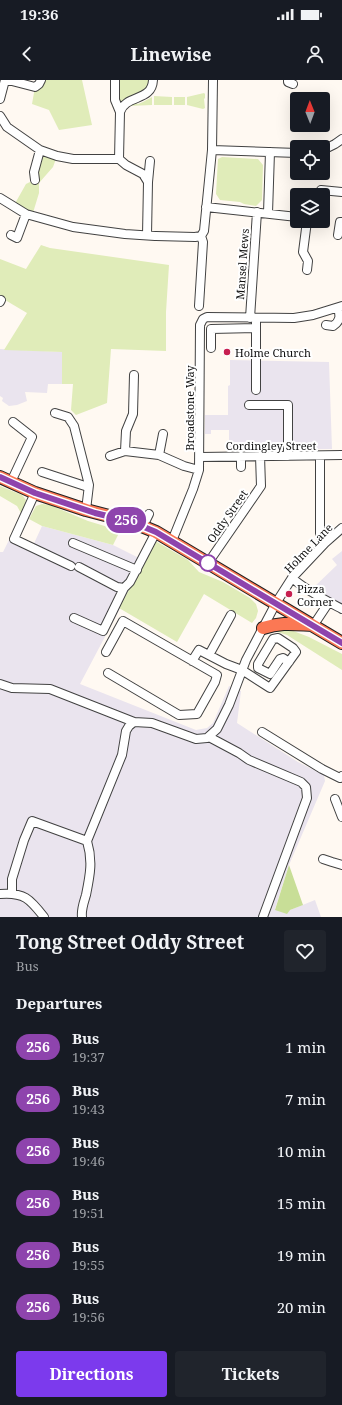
<!DOCTYPE html>
<style>
body{margin:0;font-family:"Noto Serif",serif;background:#20242c;color:#f1f3f6;height:100vh;display:flex;flex-direction:column;font-size:15px;white-space:nowrap}
*{box-sizing:border-box;margin:0}
p{font-size:13px;color:#9ea1a6}
.icon{flex:none;width:22px;height:22px;fill:none;stroke:currentColor;stroke-width:2;stroke-linecap:round;stroke-linejoin:round}
.map{position:relative;height:837px;overflow:hidden}
.drawer{display:flex;flex-direction:column;background:#171b24;flex:1}
.drawer>*{flex:none}
.badge{padding:0 8px;border-radius:13px;font-size:14px;line-height:26px}
.needle{width:26px;rotate:359deg}
.controls{position:absolute;left:290px;top:12px;display:grid;gap:8px}
.controls a{display:grid;place-items:center;width:40px;height:40px;border-radius:4px;background:#171b24;box-shadow:0 4px 16px #0002;font-size:20px}
.map>.badge{position:absolute;translate:-50% -50%;box-shadow:0 0 0 2px #fff}
h2{padding:0 16px;font-size:15px;line-height:36px}
.round{display:grid;place-items:center;flex:none;width:42px;height:42px;border-radius:4px;background:#20242c}
.headline{display:flex;align-items:center;justify-content:space-between;height:68px;padding:0 16px}
h1{font-size:19px;font-weight:700;line-height:30px}
.primary-button{display:flex;gap:8px;margin-top:auto;padding:8px 16px}
.primary-button a{flex:1;height:46px;border-radius:4px;background:#7c3aed;color:#fff;font-size:16px;font-weight:700;line-height:46px;text-align:center}
.primary-button a+a{background:#20242c;color:#f1f3f6}
ul{padding:0;list-style:none}
li{display:flex;align-items:center;gap:12px;height:52px;padding:0 16px}
li div{flex:1}
li b{display:block;font-size:15px}
li em{font-style:normal}
li .badge{min-width:44px;font-weight:700;text-align:center}
.status{display:flex;justify-content:space-between;align-items:center;height:28px;padding:0 20px;background:#171b24;direction:ltr}
.status svg{height:11px;fill:currentColor}
header{display:flex;justify-content:space-between;align-items:center;height:52px;padding:0 16px;background:#171b24;font-size:18px;font-weight:700}
.map>svg:first-child{display:block}
.industrial{fill:#eae4ee}
.green{fill:#e0ecb9}
.forest{fill:#c8de97}
.lines{fill:none;stroke-linecap:round;stroke-linejoin:round}
.minor-casing{stroke:#424242;stroke-width:10}
.highway-casing{stroke:#202020;stroke-width:14}
.minor{stroke:#fff;stroke-width:8}
.highway{stroke:#fb7854;stroke-width:12}
.line-casing{stroke:#fff;stroke-width:9}
.line{stroke:#8e44ad;stroke-width:6}
.poi-dot{fill:#c71f50;stroke:#fff;stroke-width:1.5}
.stop-dot{fill:#fff;stroke:#8e44ad;stroke-width:2}
.labels{text-anchor:middle;dominant-baseline:central;stroke-width:4;stroke-linejoin:round;paint-order:stroke}
.street-label{font-size:11px;fill:#0f0f0f;stroke:#fff}
.poi-label{font-size:11px;fill:#0f0f0f;stroke:#fff;text-anchor:start}
</style>
<div class="status"><b>19:36</b><svg viewBox="0 0 49 12"><path d="M0 12V9h3v3zM5 12V6h3v6zM10 12V3h3v9zM15 12V0h3v12zM26 1h20v11H26zM47 4h2v5h-2z"/></svg></div>
<header><svg class="icon" aria-label="back" viewBox="0 0 24 24"><path d="M15 5l-7 7 7 7"/></svg>Linewise<svg class="icon" aria-label="person" viewBox="0 0 24 24"><circle cx="12" cy="8" r="4"/><path d="M4 21q1-7 8-7t8 7"/></svg></header>
<div class="map">
<svg width="342" height="837" viewBox="0 0 342 837">
<rect width="100%" height="100%" fill="#fff9f2"/>
<!-- industrial -->
<path class="industrial" d="M0 269 63 272 62 304H48L47 313 25 312 27 321 17 325 9 326 2 321 3 318 0 316Z
M230 280 329 282 332 369 229 370V350H211V354H205V335H228V306L230 305Z
M42 446 113 465 145 481 80 604 196 650 207 648 213 643 229 606 241 611 237 643 298 682 324 695 325 701 289 785 275 829 290 830 315 820 321 837H0V472H3L9 460 31 470Z
M342 471V526L312 509 337 485 332 479Z"/>
<!-- green -->
<path class="green" d="M41 0H82L92 45 59 50 49 30 32 24 35 7Z
M115 0H153L152 7 120 32Z
M204 13 205 14V18L204 19 205 28 203 29 187 25V17Z
M154 16 172 17V25H154Z
M152 17V25L128 26 135 22 138 24 143 22Z
M174 17H185V25H174Z
M40 70 57 76 53 87 39 103V113L32 136 13 127 26 104 34 100Z
M222 77 258 79 263 85 262 120 256 126 244 124 240 122 220 120 216 114 218 79Z
M41 165 50 168 169 185 166 232V271L111 269 107 323 76 335 71 330 73 304H62V272L4 270 27 233 0 217V179L26 189Z
M0 406 22 415 26 420 22 435 17 426 0 416Z
M42 424 50 425 88 441 108 447 115 446 121 449 113 465 42 446 29 439 36 426Z
M155 462H157L188 480 199 492 223 502 250 518 256 524 258 531 256 538 252 543 204 514 177 562 119 528Z
M288 549 309 557 342 574V590L287 555 274 551Z"/>
<!-- forest -->
<path class="forest" d="M289 785 303 825 290 830 287 834 275 830Z"/>
<g class="lines">
<defs>
<path id="minor" d="M8 0 35 7 39 4 41 0
M115 0V20L120 32
M288 0V2L293 4
M0 19 5 0
M0 36 7 47 40 70 57 76 73 79H119
M212 70 297 73
M323 70 335 64 342 59
M35 100 34 92 40 70
M148 102 150 81
M321 110 342 112
M0 118 26 134 73 147 125 154 155 156
M206 127 297 137
M268 133 270 72
M307 141 303 172 308 181 307 190
M11 155 17 158 26 134
M147 155 148 102 143 94 126 85 119 79 120 32C126 14 152 22 153 0
M338 155 340 142H342
M156 156 195 157 201 156
M201 156 204 151 212 70 213 0
M0 222 1 220
M199 226 203 162 201 156
M250 238 257 132
M256 238V310
M326 245 333 246C341 241 340 235 338 228
M211 268V249L256 248
M249 325H288V376
M55 333 68 337 74 346 89 405 86 430
M125 371 126 351 133 334 134 295
M159 375 163 354
M110 376 125 371 159 375 184 386 199 390
M320 376V453L321 459 325 463
M200 377 342 375
M241 387V376
M42 392 88 407
M11 402 32 357 13 342
M35 413 14 459 71 486
M143 446 149 434
M172 461 193 409 199 390 200 245 203 239 207 237 294 238 313 235 342 226
M73 463 137 490
M208 483 261 406 260 376
M79 487 117 507 124 508
M292 498C307 511 325 520 342 529
M74 538 103 551 124 508 130 502 156 452
M313 546 329 522
M106 572 123 541 217 595 215 602 197 634 179 635 108 593
M209 575 231 535
M192 581 199 570 226 584 242 590 270 608 296 572 293 568 278 558 273 559 258 584V588L270 594 280 579 283 578 289 582
M0 604 12 608 50 609 134 642 152 643 196 659 207 658 217 649 229 625 246 580 276 523 292 498 325 463 342 448
M262 652 322 689 340 698 342 696
M209 657 239 673 249 680 301 702 306 707 307 718 263 837
M335 719 342 737
M323 779 332 782 342 785
M12 813V799L24 760 32 741 87 761 122 675 126 651 129 646 134 642
M0 814C24 812 30 819 44 837
M82 837C81 829 84 822 86 815 90 795 93 781 87 761"/>
<path id="highway" d="M0 397 35 413 86 430 132 442 156 452 342 563
M263 548C281 542 293 544 312 545"/>
</defs>
<!-- minor casing -->
<use href="#minor" class="minor-casing"/>
<!-- highway casing -->
<use href="#highway" class="highway-casing"/>
<!-- minor -->
<use href="#minor" class="minor"/>
<!-- highway -->
<use href="#highway" class="highway"/>
</g>
<g class="lines">
<defs>
<path id="line" d="M0 397 35 413 95 433 132 442 156 452 342 563"/>
</defs>
<!-- line casing -->
<use href="#line" class="line-casing"/>
<!-- line -->
<use href="#line" class="line"/>
</g>
<!-- markers -->
<g class="poi-dot">
<circle cx="227" cy="272" r="4"/>
<circle cx="289" cy="514" r="4"/>
</g>
<circle class="stop-dot" cx="208" cy="483" r="8"/>
<g class="labels">
<!-- street labels -->
<g class="street-label">
<text transform="translate(242 184) rotate(-86)">Mansel Mews</text>
<text transform="translate(189 328) rotate(-90)">Broadstone Way</text>
<text x="271" y="365">Cordingley Street</text>
<text transform="translate(227 436) rotate(-55)">Oddy Street</text>
<text transform="translate(308 468) rotate(-46)">Holme Lane</text>
</g>
<!-- poi labels -->
<g class="poi-label">
<text x="235" y="272">Holme Church</text>
<text x="297" y="508">Pizza<tspan x="297" dy="13">Corner</tspan></text>
</g>
</g>
</svg>
<div class="controls">
<a><svg class="needle" viewBox="-14 -14 28 28"><path d="M0-13l5 13h-10z" fill="#e53935"/><path d="M0 13l5-13h-10z" fill="#9ea1a6"/></svg></a>
<a><svg class="icon" aria-label="locate" viewBox="0 0 24 24"><circle cx="12" cy="12" r="6"/><path d="M12 2v4M12 18v4M2 12h4M18 12h4"/></svg></a>
<a><svg class="icon" aria-label="layers" viewBox="0 0 24 24"><path d="M12 4l9 5-9 5-9-5zM3 14l9 5 9-5"/></svg></a>
</div>
<b class="badge" style="left:126px;top:440px;background:#8e44ad;color:#fff">256</b>
</div>
<section class="drawer">
<div class="headline"><div><h1>Tong Street Oddy Street</h1><p>Bus</p></div><a class="round"><svg class="icon" aria-label="heart" viewBox="0 0 24 24"><path d="M12 20l-8-8c-3-5 5-10 8-4 3-6 11-1 8 4z"/></svg></a></div>
<h2>Departures</h2>
<ul>
<li><span class="badge" style="background:#8e44ad;color:#fff">256</span><div><b>Bus</b><p>19:37</p></div><em>1 min</em></li>
<li><span class="badge" style="background:#8e44ad;color:#fff">256</span><div><b>Bus</b><p>19:43</p></div><em>7 min</em></li>
<li><span class="badge" style="background:#8e44ad;color:#fff">256</span><div><b>Bus</b><p>19:46</p></div><em>10 min</em></li>
<li><span class="badge" style="background:#8e44ad;color:#fff">256</span><div><b>Bus</b><p>19:51</p></div><em>15 min</em></li>
<li><span class="badge" style="background:#8e44ad;color:#fff">256</span><div><b>Bus</b><p>19:55</p></div><em>19 min</em></li>
<li><span class="badge" style="background:#8e44ad;color:#fff">256</span><div><b>Bus</b><p>19:56</p></div><em>20 min</em></li>
</ul>
<div class="primary-button"><a>Directions</a><a>Tickets</a></div>
</section>
